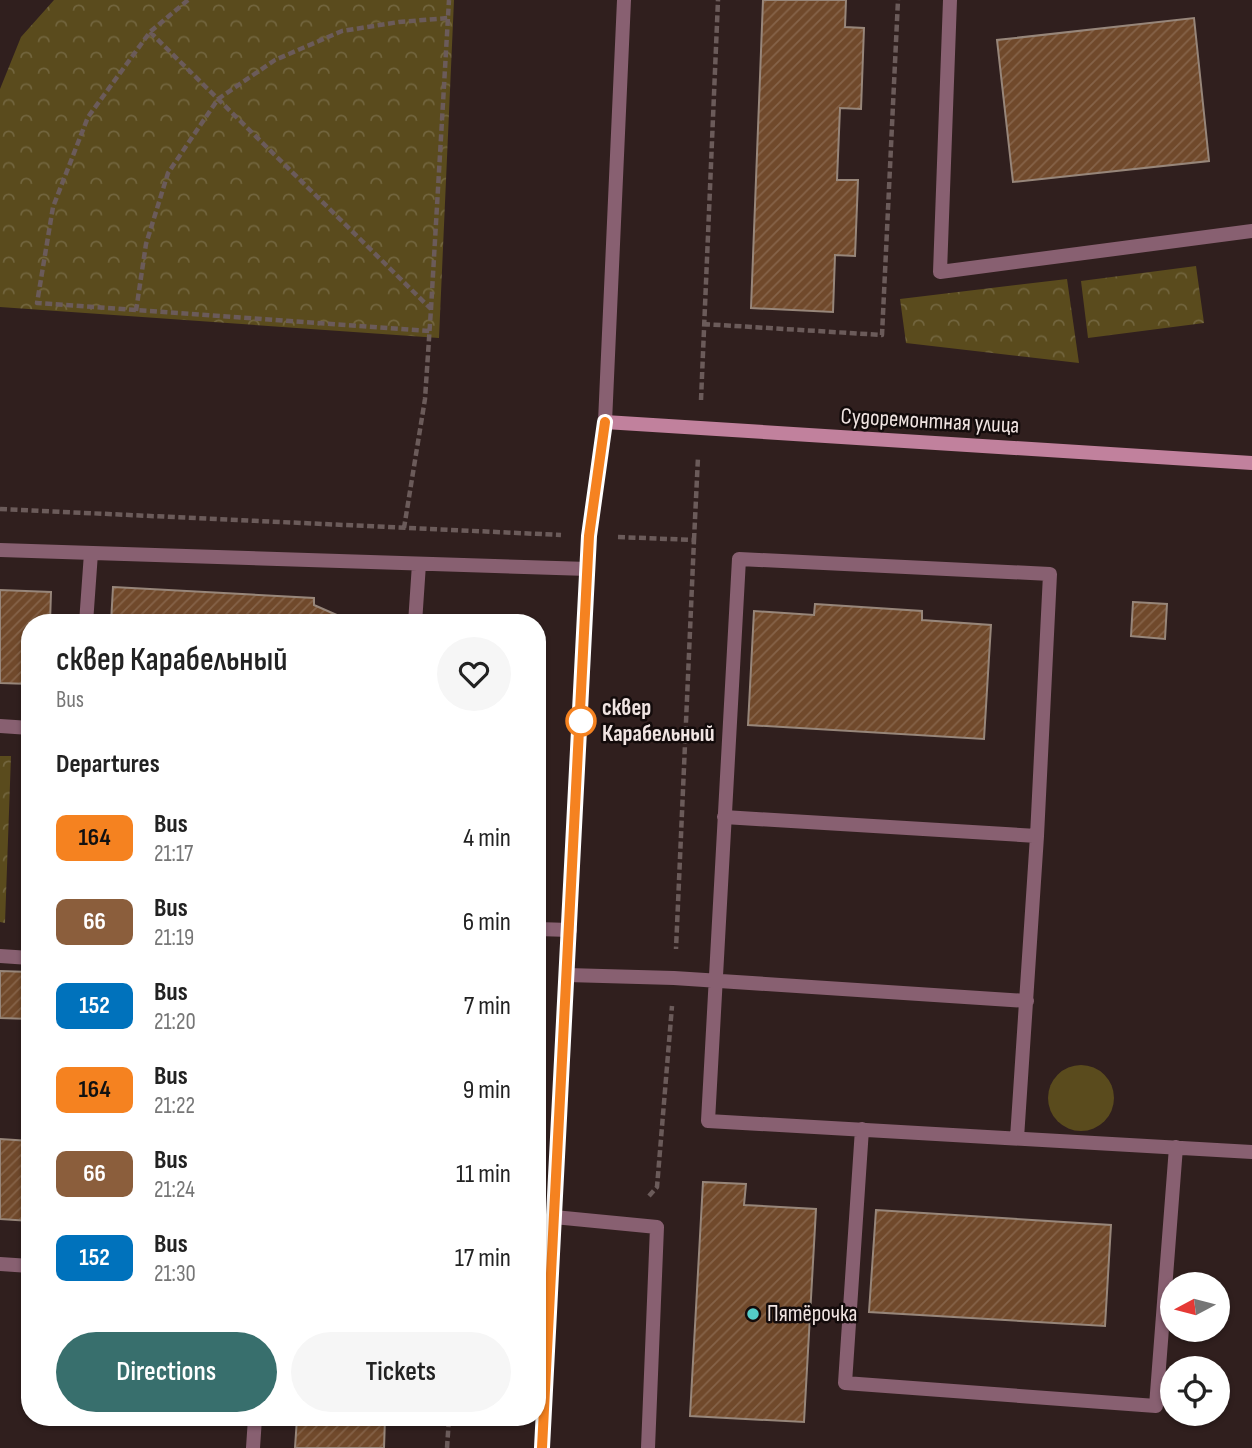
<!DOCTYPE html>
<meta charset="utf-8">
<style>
body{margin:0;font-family:"Sofia Sans Condensed",sans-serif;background:#f6f6f6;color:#222;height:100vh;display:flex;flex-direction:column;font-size:26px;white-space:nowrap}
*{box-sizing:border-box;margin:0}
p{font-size:23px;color:#767676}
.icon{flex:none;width:38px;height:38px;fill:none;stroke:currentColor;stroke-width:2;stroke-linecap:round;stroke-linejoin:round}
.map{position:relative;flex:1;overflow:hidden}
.drawer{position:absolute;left:21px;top:614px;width:525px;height:812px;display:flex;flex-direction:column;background:#fff;border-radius:28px;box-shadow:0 2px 5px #0004}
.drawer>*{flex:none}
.badge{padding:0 14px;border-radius:10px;font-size:24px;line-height:46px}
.needle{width:46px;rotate:263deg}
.controls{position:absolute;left:1160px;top:1272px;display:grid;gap:14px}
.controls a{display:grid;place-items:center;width:70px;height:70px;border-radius:50%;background:#fff;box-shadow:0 2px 5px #0004;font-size:35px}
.map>.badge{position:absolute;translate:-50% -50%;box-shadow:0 0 0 4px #fff}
h2{padding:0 35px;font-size:26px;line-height:63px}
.round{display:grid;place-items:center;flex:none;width:74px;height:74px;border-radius:37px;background:#f6f6f6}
.head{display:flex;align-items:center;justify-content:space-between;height:119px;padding:0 35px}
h1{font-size:33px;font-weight:600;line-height:52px}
.primary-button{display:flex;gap:14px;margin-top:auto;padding:14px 35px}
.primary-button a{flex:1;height:80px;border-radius:42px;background:#386f6d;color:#fff;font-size:28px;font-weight:600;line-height:80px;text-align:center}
.primary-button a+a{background:#f6f6f6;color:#222}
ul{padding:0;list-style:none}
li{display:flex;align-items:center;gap:21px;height:84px;padding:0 35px}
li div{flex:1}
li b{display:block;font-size:26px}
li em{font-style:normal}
li .badge{min-width:77px;font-weight:700;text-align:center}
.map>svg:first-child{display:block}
.grass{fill:#5a4b1d}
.park{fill:url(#park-crowns)}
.building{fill:url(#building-hatch);stroke:#97867a;stroke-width:2}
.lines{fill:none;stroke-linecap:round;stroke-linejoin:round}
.path{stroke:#6b5b5a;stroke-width:4.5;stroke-dasharray:7 3.5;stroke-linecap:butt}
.lane{stroke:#886071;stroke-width:14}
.secondary{stroke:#c1819d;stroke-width:14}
.line-casing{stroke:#fff;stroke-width:16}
.line{stroke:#f58220;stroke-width:10}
.stop-dot{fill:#fff;stroke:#f58220;stroke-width:3.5}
.poi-dot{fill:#54cdc8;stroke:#130b0b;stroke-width:2.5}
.labels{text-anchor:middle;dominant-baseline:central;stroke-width:5;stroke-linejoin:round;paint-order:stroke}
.street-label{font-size:23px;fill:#f0e4e2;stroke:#130b0b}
.stop-label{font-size:23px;font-weight:bold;fill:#f0e4e2;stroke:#130b0b;text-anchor:start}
.poi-label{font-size:23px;fill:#f0e4e2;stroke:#130b0b;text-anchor:start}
</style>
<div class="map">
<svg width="1252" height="1448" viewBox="0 0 1252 1448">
<defs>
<pattern id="park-crowns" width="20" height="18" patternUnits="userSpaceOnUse" patternTransform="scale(1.75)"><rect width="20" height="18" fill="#5a4b1d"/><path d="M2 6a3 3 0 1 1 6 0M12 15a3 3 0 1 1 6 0" fill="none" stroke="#72653e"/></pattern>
<pattern id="building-hatch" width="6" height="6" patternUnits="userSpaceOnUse" patternTransform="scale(1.75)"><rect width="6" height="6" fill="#70492b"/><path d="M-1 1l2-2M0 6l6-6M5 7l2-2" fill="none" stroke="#856349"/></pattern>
</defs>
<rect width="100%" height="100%" fill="#301f1e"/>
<!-- grass -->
<path class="grass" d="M1048 1098a33 33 0 1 1 66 0a33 33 0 1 1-66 0Z"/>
<!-- park -->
<path class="park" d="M54 0H454L439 338 0 307V89L21 37Z
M1196 266 1204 323 1088 338 1081 281Z
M1067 279 1079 363 906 343 900 299Z
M0 756H11L5 923 0 922Z"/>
<!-- building -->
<path class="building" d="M763 0H846L845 27 864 28 861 109 840 108 837 180H858L855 256 835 255 833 312 751 308Z
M1194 18 1209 161 1013 182 997 40Z
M113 587 314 598V605L355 623H111Z
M0 590 51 592 50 623H30V684L0 683Z
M1133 602 1167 604 1165 639 1131 636Z
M815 604 922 611V620L991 625 984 739 748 725 754 611 814 615Z
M0 971 30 972V1019L0 1018Z
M0 1139 30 1141V1221L0 1219Z
M703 1182 746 1184 744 1205 816 1209 804 1422 690 1416Z
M876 1210 1111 1225 1105 1326 869 1312Z
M297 1418H385L384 1448H295Z"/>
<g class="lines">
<!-- path -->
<path class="path" d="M188 0 150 32 88 117 53 207 37 303 430 331
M150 32 431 309 425 399 404 528
M431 309 449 0
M136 311 146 244 168 173 218 99 275 60 342 31 399 22 448 18
M703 324 882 335 898 0
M701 400 718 0
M0 509 561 535
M618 537 694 540 676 949
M694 540 698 457
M649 1196 657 1187 672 1006
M447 1448 449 1418"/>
<!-- lane -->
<path class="lane" d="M950 0 940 272 1252 231
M605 422 624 0
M0 550 588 569
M86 623 91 553
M415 623 419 564
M0 726 30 728
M724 817 1037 836 1050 574 739 559 708 1121 1252 1152
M537 929 570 930
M0 956 30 958
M567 975 674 978 1027 1001
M862 1129 845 1383 1156 1406 1176 1147
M1017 1138 1037 836
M554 1217 657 1227 648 1448
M0 1264 30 1266
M253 1448 255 1418"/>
<!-- secondary -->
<path class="secondary" d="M542 1448 589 536 605 422 1252 463"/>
</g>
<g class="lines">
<defs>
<path id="line" d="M542 1448 589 536 605 422"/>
</defs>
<!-- line casing -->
<use href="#line" class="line-casing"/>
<!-- line -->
<use href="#line" class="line"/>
</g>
<!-- markers -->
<circle class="stop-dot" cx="581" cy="721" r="14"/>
<circle class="poi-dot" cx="753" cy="1314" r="7"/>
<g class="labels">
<!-- street labels -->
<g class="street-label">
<text transform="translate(930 421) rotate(3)">Судоремонтная улица</text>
</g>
<!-- stop labels -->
<g class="stop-label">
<text x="602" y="708">сквер<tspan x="602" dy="26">Карабельный</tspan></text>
</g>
<!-- poi labels -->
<g class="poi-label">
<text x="767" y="1314">Пятёрочка</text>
</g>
</g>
</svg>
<div class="controls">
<a><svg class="needle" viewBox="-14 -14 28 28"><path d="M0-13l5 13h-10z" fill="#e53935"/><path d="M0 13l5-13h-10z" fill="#767676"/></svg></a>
<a><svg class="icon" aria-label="locate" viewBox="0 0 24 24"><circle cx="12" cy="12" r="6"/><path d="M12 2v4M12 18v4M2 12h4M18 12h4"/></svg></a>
</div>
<section class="drawer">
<div class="head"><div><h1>сквер Карабельный</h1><p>Bus</p></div><a class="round"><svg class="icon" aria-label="heart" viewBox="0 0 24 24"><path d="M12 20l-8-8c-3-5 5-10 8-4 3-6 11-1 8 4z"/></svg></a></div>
<h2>Departures</h2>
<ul>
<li><span class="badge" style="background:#f58220;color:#111">164</span><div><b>Bus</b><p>21:17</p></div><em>4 min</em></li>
<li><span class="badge" style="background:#8b5e3c;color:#fff">66</span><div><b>Bus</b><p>21:19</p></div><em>6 min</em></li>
<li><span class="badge" style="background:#0072bc;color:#fff">152</span><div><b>Bus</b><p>21:20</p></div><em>7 min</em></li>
<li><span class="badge" style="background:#f58220;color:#111">164</span><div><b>Bus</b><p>21:22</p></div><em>9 min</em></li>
<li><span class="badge" style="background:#8b5e3c;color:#fff">66</span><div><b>Bus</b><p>21:24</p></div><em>11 min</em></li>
<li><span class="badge" style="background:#0072bc;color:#fff">152</span><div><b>Bus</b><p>21:30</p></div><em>17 min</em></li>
</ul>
<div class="primary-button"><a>Directions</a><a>Tickets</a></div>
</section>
</div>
